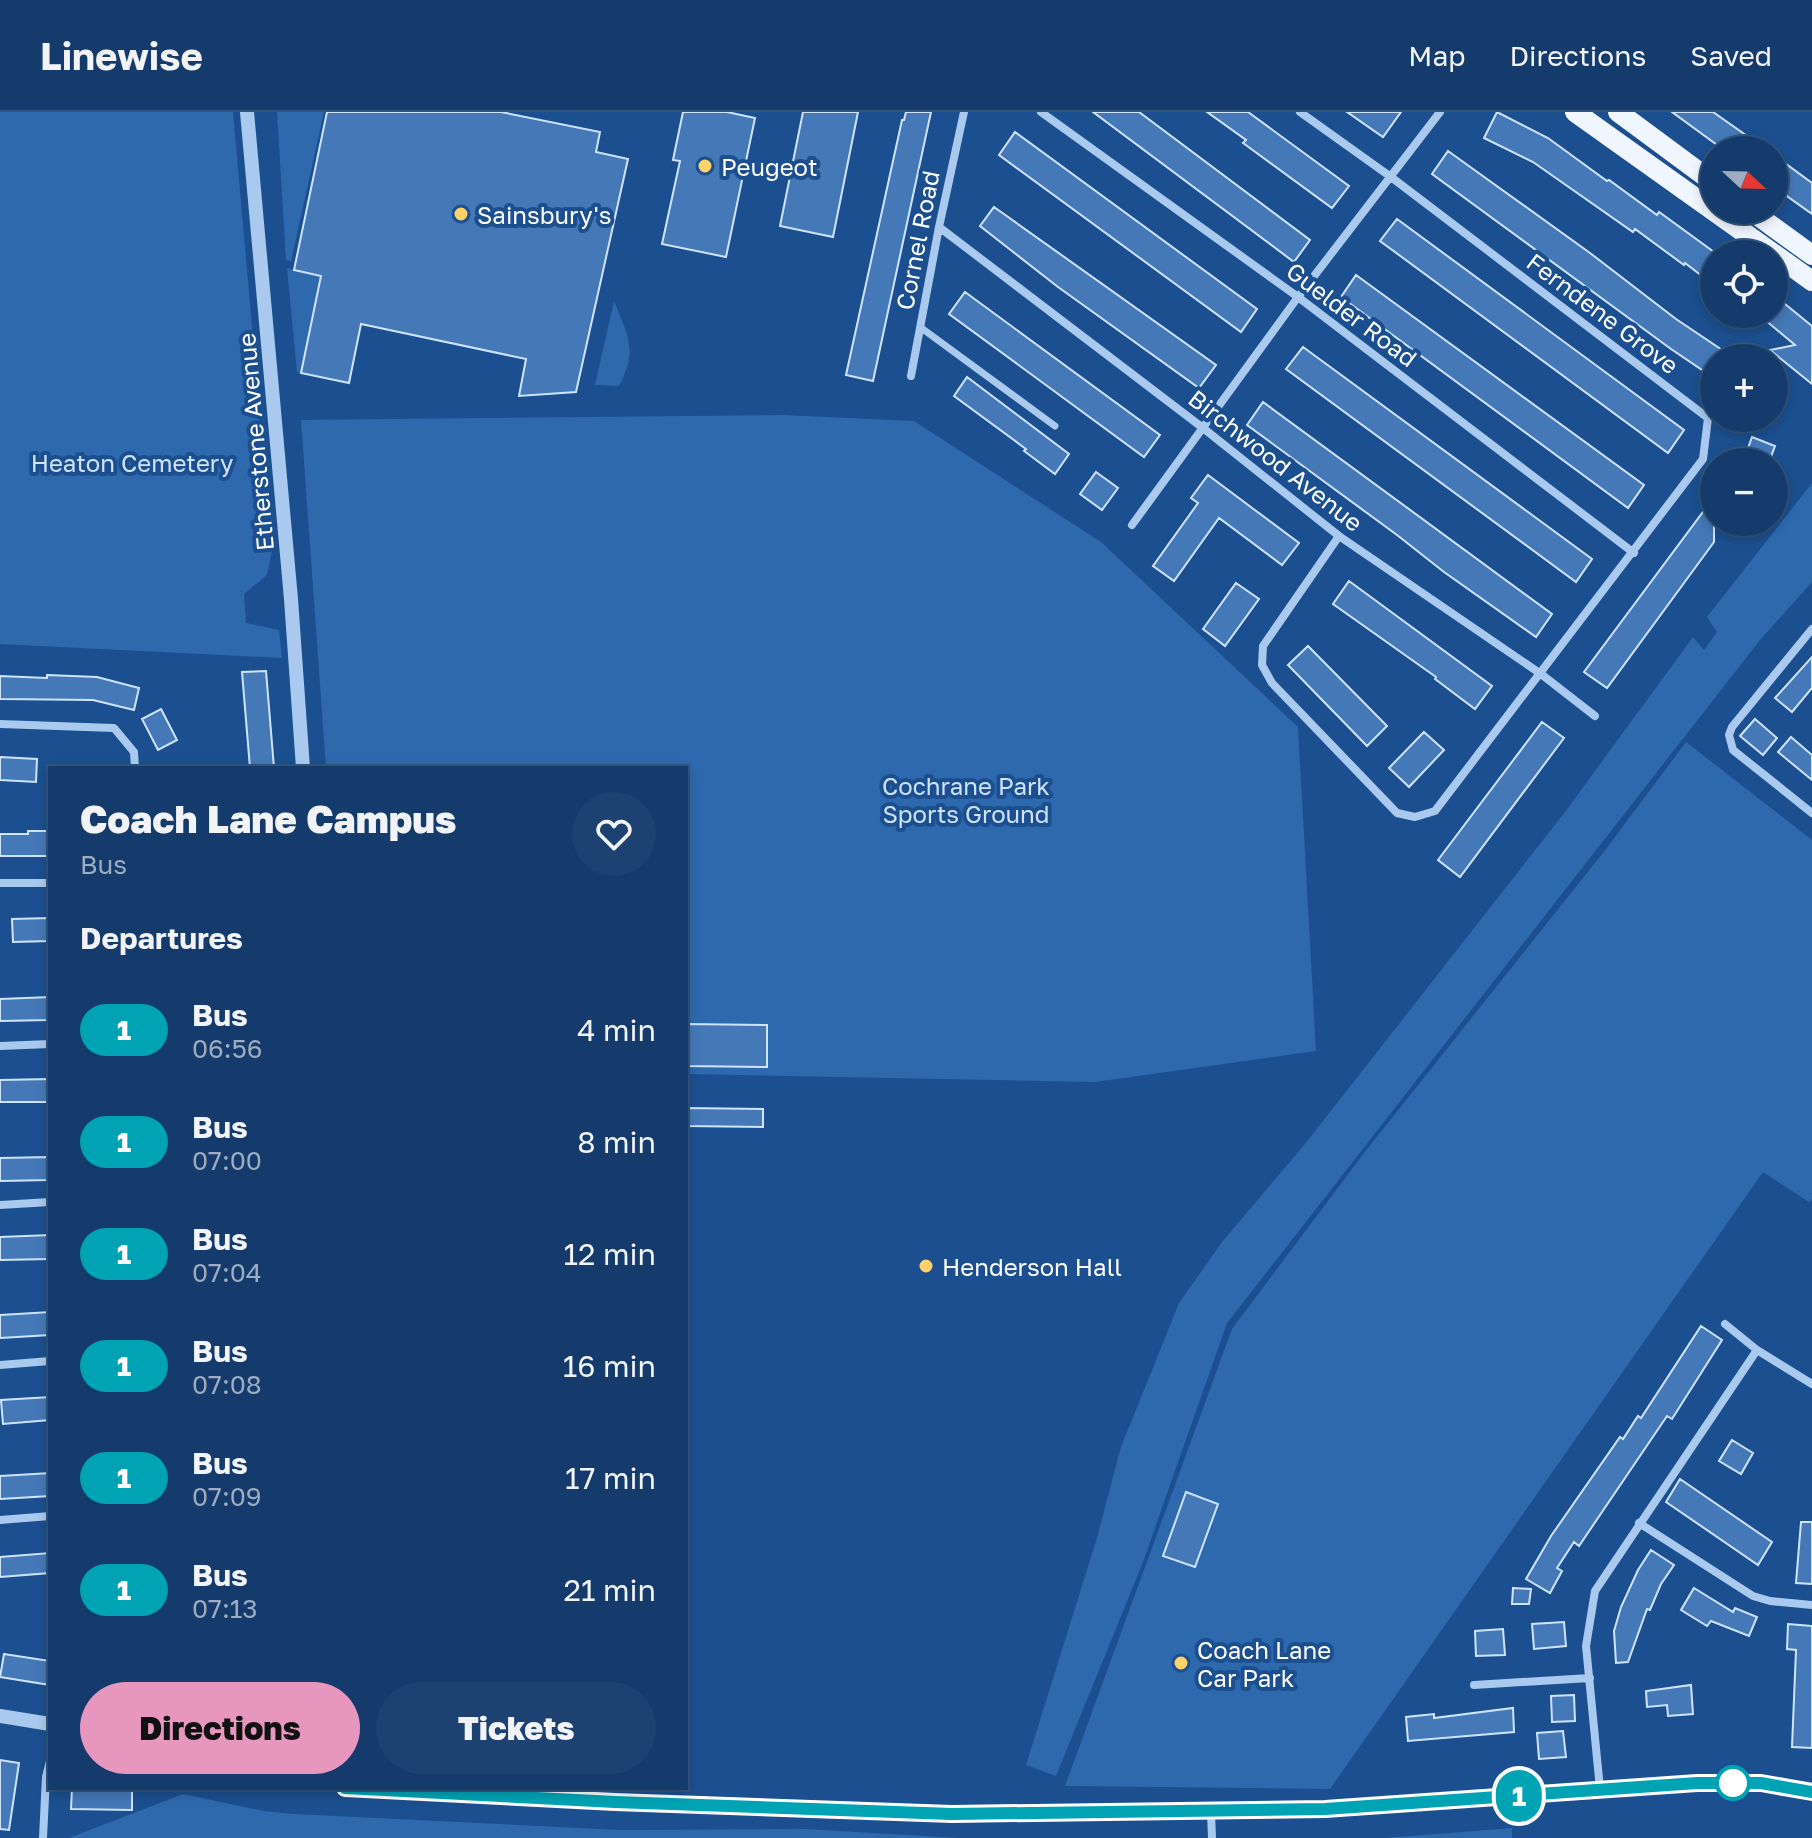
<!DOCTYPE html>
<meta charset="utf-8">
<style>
body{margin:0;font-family:"Golos Text",sans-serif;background:#1d4271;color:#f1f3f6;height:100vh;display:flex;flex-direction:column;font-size:30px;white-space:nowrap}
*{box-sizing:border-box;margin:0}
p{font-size:26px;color:#9dadc1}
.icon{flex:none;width:44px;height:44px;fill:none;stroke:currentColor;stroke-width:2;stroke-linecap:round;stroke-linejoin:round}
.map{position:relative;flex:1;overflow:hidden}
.drawer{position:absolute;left:48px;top:654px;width:640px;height:1024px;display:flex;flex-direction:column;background:#143b6b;border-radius:0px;box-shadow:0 4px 12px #0003,0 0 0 2px #33557e}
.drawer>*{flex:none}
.badge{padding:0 16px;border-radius:26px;font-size:28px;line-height:52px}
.needle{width:52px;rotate:112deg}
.tools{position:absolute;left:1700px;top:24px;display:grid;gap:16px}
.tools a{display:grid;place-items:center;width:88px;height:88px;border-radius:50%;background:#143b6b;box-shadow:0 4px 12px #0003,0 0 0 2px #33557e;font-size:40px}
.map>.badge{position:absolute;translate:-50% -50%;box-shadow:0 0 0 4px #fff}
h2{padding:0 32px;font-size:30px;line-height:72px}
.round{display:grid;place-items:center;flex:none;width:84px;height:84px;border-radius:42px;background:#1d4271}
.summary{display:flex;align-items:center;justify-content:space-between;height:136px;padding:0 32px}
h1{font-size:38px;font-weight:800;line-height:60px}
.button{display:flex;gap:16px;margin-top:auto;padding:16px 32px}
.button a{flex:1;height:92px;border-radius:48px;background:#e797bd;color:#111;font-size:32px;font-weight:800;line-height:92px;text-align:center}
.button a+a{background:#1d4271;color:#f1f3f6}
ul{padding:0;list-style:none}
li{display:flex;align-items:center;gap:24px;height:112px;padding:0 32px}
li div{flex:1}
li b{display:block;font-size:30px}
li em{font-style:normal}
li .badge{min-width:88px;font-weight:700;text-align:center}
header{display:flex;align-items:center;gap:48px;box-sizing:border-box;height:112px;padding:0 40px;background:#143b6b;border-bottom:2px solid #33557e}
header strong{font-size:38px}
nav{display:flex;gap:44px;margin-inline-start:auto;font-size:28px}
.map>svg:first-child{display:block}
.green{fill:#2e69ad}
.building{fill:#4478b7;stroke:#cfe3fa;stroke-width:2}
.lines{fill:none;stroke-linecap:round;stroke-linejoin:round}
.pedestrian{stroke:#a9c9ee;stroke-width:7}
.minor{stroke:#a9c9ee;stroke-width:8}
.tertiary{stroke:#a9c9ee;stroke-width:14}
.primary{stroke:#f0f6ff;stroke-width:20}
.line-casing{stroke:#fff;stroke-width:18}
.line{stroke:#00a3b4;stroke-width:12}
.poi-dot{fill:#ffd166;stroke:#1b4f8f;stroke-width:3}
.stop-dot{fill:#fff;stroke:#00a3b4;stroke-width:4}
.labels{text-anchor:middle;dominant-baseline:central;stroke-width:8;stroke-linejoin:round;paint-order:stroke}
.poi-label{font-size:24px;fill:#fff;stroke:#1b4f8f;text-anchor:start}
.street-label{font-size:24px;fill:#fff;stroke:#1b4f8f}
.park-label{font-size:24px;fill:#cfe3fa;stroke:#1b4f8f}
</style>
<header>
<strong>Linewise</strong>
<nav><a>Map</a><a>Directions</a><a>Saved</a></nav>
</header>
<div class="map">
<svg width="1812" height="1726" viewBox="0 0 1812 1726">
<rect width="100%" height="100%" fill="#1b4f8f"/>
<!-- green -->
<path class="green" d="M0 0H233L272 439 267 463 244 482 246 511 279 518 282 546 0 532Z
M277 0H324L291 149 286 148Z
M287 156 321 164 301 261 297 260Z
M614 189C628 224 638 239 619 274L595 273Z
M783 303 914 309 1101 430 1298 615 1316 939 1095 970 686 962V656H326L301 308Z
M1812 371V470L1760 528 1227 1211 1143 1450 1056 1664 1026 1653 1096 1429 1121 1335 1179 1191 1222 1130 1305 1032 1565 700 1693 525 1704 538 1717 520 1707 505Z
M1686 630 1812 728V1087L1809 1090 1763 1060 1330 1677 1065 1674 1232 1217 1364 1041 1606 737Z
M183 1682 263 1699 294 1702 620 1718 805 1717 960 1726H69Z
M1512 1716V1726H1385Z"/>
<!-- building -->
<path class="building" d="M327 0H501L600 20 596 40 628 47 576 280 519 284 526 247 361 212 349 271 301 261 321 164 294 158Z
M683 0H727L755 6 726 145 662 132 680 49 673 48Z
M803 0H858L833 125 780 114Z
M906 0H931L873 269 846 263 902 8H904Z
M1093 0H1139L1310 128 1294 150Z
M1207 0H1248L1349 74 1332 96 1243 31 1246 28Z
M1347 0H1401L1383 25Z
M1497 0 1548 26 1607 69 1609 68 1657 103 1659 100 1714 140V168L1704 161 1702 164 1685 151 1684 153 1635 117 1633 120 1533 50 1484 26Z
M1672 0H1713L1767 38H1724Z
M1015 20 1257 197 1241 220 999 43Z
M1448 39 1590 141 1676 207 1734 246H1714V266L1671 237 1432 62Z
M1774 43 1812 71V102L1774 75Z
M994 95 1216 253 1199 276 1058 175 980 114Z
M1397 107 1684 318 1668 341 1380 129Z
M1356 163 1644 373 1628 396 1341 185Z
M965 180 1160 323 1144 345 949 202Z
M1774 183 1812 214V272L1770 238 1795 233 1758 202H1774Z
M1303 235 1592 447 1576 470 1286 257Z
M967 265 1069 342 1055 362 1024 339 1026 337 954 284Z
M1263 290 1552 502 1536 525 1444 460 1397 423 1247 313Z
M1752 325 1775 334 1769 350H1743Z
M1096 360 1118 376 1102 398 1080 382Z
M1208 363 1299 431 1282 453 1219 406 1174 469 1153 454 1198 391 1191 386Z
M1714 385V430L1607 576 1584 560Z
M1349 469 1492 574 1475 597 1435 567 1436 565 1333 492Z
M1236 471 1259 487 1225 534 1203 517Z
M1308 534 1387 614 1367 634 1288 553Z
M1812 545V576L1792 600 1775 586Z
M266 559 274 656H250L242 560Z
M47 563 97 565 139 576 134 598 93 588 0 587V564L47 566Z
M161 597 177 628 158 638 142 607Z
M1755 607 1777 626 1763 643 1740 624Z
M1542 610 1564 626 1460 765 1438 748Z
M1424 620 1444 638 1409 675 1389 656Z
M1791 625 1812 643V668L1778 640Z
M0 645 37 647 36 670 0 668Z
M28 719H50V744H0V722H28Z
M50 806V829L13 830 12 807Z
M50 885V908L0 909V887Z
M686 912 767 913V955L686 954Z
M50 967V990H0V968Z
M686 996 763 997V1015L686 1014Z
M50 1045V1068L0 1069V1046Z
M50 1123V1147L0 1148V1125Z
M50 1200V1223L0 1226V1203Z
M1701 1214 1722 1228 1672 1307 1667 1304 1579 1434 1574 1430 1557 1456 1562 1459 1550 1481 1526 1467 1551 1424 1620 1325 1623 1327 1638 1304 1641 1306Z
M50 1285V1308L3 1312 1 1288Z
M1732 1328 1753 1341 1741 1362 1719 1349Z
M50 1361V1384L0 1387V1364Z
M1680 1367 1772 1430 1758 1453 1666 1390Z
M1186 1380 1218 1392 1195 1455 1163 1444Z
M1801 1410H1812V1472L1796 1471Z
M1651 1438 1674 1453 1661 1472 1650 1498 1647 1497 1628 1550 1616 1551 1614 1519 1621 1495 1638 1458Z
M50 1441V1461L0 1465V1445Z
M1513 1476 1531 1477 1529 1492H1512Z
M1694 1476 1733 1500 1735 1496 1757 1505 1749 1524 1711 1509 1707 1514 1681 1498Z
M1564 1510 1566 1534 1534 1537 1532 1512Z
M1788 1512 1812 1514V1636L1792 1635 1796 1538 1787 1537Z
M1503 1517 1505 1543 1476 1544 1475 1519Z
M4 1542 50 1549V1573L0 1565Z
M1691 1573 1693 1602 1668 1604 1667 1593 1647 1595 1646 1579Z
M1574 1583 1575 1609 1552 1610 1551 1584Z
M1513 1596 1514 1620 1408 1629 1406 1605 1434 1602V1606Z
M1563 1619 1566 1645 1539 1647 1537 1621Z
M0 1648 19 1651 9 1718 0 1717Z
M72 1676H132V1698L71 1697Z"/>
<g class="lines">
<!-- pedestrian -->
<path class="pedestrian" d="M920 215 1055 314"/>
<!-- minor -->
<path class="minor" d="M1041 0 1298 185 1634 441
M1300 0 1391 65 1708 306 1703 347 1435 699 1415 705 1397 701 1272 571 1262 553 1263 534 1339 424
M939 115 1203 316 1339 424 1541 562 1595 604
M911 264 939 115 964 0
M1132 413 1298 185 1440 0
M1812 517 1732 615 1729 623 1733 638 1812 701
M0 612 114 616 134 640 135 656
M0 771H50
M0 934 50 932
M0 1093 50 1090
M1757 1238 1812 1272
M0 1253 50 1249
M0 1408 50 1404
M1639 1411 1753 1484 1770 1489 1812 1493
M1474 1573 1590 1566
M1600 1677 1586 1534 1595 1479 1757 1238 1725 1212
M1211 1700 1212 1726
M43 1726 46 1665 50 1649"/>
<!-- tertiary -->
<path class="tertiary" d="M247 0 291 487 303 656
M0 1604 50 1612
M344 1676 615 1690 952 1702 1325 1697 1697 1671H1761L1812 1680"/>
<!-- primary -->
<path class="primary" d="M1575 0 1812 169
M1618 0 1714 71
M1750 98 1812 143"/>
</g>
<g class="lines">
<defs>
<path id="line" d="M345 1676 615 1690 952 1702 1325 1697 1697 1671H1761L1812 1680"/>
</defs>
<!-- line casing -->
<use href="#line" class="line-casing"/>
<!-- line -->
<use href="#line" class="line"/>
</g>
<!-- markers -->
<g class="poi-dot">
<circle cx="705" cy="54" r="8"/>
<circle cx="461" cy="102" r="8"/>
<circle cx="926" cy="1154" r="8"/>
<circle cx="1181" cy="1551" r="8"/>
</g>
<circle class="stop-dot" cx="1733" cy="1671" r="16"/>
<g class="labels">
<!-- poi labels -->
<g class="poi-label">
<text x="721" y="54">Peugeot</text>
<text x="477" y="102">Sainsbury's</text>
<text x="942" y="1154">Henderson Hall</text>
<text x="1197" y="1537">Coach Lane<tspan x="1197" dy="28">Car Park</tspan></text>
</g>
<!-- street labels -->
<g class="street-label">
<text transform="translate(917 128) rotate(-79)">Cornel Road</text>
<text transform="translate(1603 201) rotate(37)">Ferndene Grove</text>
<text transform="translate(1352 202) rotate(37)">Guelder Road</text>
<text transform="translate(255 330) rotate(-95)">Etherstone Avenue</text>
<text transform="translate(1276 348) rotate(38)">Birchwood Avenue</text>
</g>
<!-- park labels -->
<g class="park-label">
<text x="132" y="350">Heaton Cemetery</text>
<text x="966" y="673">Cochrane Park<tspan x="966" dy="28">Sports Ground</tspan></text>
</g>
</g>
</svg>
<div class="tools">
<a><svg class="needle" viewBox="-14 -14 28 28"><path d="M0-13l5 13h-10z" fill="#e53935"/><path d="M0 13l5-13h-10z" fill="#9dadc1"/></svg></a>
<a><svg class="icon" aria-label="locate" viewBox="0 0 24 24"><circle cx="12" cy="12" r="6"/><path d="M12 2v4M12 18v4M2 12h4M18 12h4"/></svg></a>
<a>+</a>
<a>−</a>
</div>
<b class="badge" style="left:1519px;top:1684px;background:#00a3b4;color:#fff">1</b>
<section class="drawer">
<div class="summary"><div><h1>Coach Lane Campus</h1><p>Bus</p></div><a class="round"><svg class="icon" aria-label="heart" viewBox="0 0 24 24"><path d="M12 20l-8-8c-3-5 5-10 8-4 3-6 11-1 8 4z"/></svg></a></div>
<h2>Departures</h2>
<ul>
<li><span class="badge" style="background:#00a3b4;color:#fff">1</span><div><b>Bus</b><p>06:56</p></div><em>4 min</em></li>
<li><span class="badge" style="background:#00a3b4;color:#fff">1</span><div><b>Bus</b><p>07:00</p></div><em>8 min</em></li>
<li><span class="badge" style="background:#00a3b4;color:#fff">1</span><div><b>Bus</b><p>07:04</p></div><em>12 min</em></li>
<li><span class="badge" style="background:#00a3b4;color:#fff">1</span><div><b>Bus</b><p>07:08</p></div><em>16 min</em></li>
<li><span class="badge" style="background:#00a3b4;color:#fff">1</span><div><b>Bus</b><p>07:09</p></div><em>17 min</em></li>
<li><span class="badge" style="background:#00a3b4;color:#fff">1</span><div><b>Bus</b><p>07:13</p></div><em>21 min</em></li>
</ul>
<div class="button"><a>Directions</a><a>Tickets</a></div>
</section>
</div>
